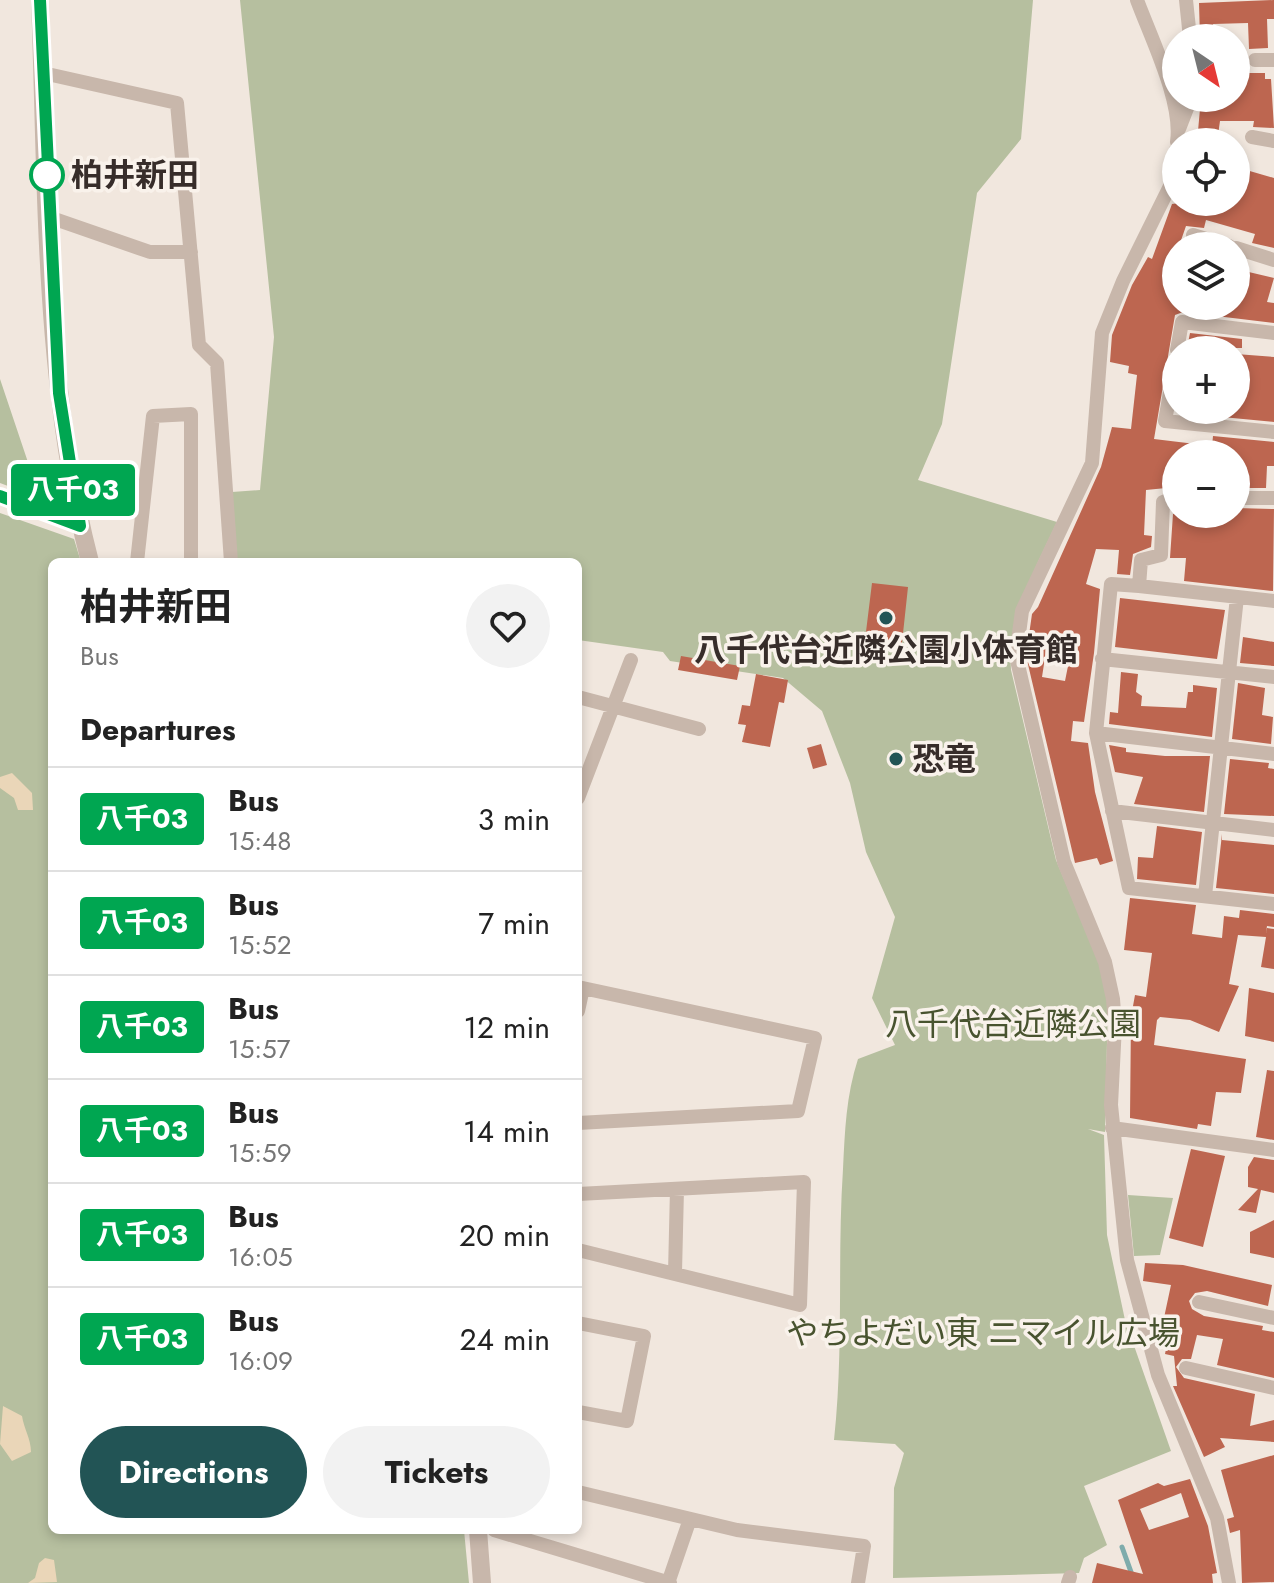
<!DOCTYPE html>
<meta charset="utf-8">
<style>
body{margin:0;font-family:Jost,"Noto Sans JP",sans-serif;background:#f2f2f2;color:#222;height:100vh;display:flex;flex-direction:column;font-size:30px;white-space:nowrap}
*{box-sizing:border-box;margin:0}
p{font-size:26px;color:#767676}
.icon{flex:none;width:44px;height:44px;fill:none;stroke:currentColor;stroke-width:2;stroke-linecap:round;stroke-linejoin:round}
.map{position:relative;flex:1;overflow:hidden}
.side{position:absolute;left:48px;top:558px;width:534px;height:976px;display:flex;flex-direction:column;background:#fff;border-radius:12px;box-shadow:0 4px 12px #0003}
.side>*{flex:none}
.badge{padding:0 16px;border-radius:6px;font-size:28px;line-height:52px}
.needle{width:52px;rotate:145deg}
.buttons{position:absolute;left:1162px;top:24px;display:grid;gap:16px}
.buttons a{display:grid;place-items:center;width:88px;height:88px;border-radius:50%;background:#fff;box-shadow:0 4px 12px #0003;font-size:40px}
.map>.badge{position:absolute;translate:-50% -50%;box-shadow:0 0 0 4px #fff}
h2{padding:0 32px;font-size:30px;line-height:72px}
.round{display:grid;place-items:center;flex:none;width:84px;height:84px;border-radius:42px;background:#f2f2f2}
.head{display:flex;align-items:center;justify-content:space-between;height:136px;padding:0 32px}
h1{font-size:38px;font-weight:700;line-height:60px}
.button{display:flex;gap:16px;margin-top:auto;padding:16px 32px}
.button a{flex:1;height:92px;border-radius:48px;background:#225455;color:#fff;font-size:32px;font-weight:700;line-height:92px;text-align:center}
.button a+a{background:#f2f2f2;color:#222}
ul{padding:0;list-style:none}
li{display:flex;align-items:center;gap:24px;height:104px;padding:0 32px;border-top:2px solid #e0e0e0}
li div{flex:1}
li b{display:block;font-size:30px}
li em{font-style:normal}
li .badge{min-width:88px;font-weight:700;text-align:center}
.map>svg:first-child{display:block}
.green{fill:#b6bf9f}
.sand{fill:#ead6b8}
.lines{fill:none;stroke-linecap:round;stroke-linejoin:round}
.stream{stroke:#7facac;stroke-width:5}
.building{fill:#bd6650;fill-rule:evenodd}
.minor{stroke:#c8b7ab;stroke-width:14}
.tertiary{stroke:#c8b7ab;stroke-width:18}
.line-casing{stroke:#fff;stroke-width:18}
.line{stroke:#00a651;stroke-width:12}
.stop-dot{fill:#fff;stroke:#00a651;stroke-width:4}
.poi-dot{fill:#225455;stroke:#f9f2eb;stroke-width:3}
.labels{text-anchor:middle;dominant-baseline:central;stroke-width:7;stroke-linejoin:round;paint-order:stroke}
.stop-label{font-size:32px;font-weight:bold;fill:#372d2a;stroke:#f9f2eb;text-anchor:start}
.poi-label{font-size:32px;font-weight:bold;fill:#372d2a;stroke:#f9f2eb}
.park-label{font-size:32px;fill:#48532f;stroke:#f9f2eb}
</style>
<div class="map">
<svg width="1274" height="1583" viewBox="0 0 1274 1583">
<rect width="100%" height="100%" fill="#f1e7de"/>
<!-- green -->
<path class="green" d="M240 0H1033L1021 139 977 193 942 424 918 480 1057 522C1035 570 1007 617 1011 670L1056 860 1100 965 1108 998 1105 1132 1088 1129 1104 1135 1107 1235 1125 1320 1171 1451 1084 1486 1107 1545 1084 1558 1079 1573 893 1578 894 1488 904 1453 895 1444 834 1440C844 1350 837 1259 843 1169 845 1130 846 1096 858 1059L895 1045 872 998 895 917 866 852 850 783 822 711 783 678 670 661 663 652 578 640V562H237L232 492 260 490 274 337Z
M0 379 40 498 0 483Z
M0 513 74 539 81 562H52V1530H464L469 1583H0Z
M1128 1195 1173 1198 1160 1255 1134 1256Z"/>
<!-- sand -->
<path class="sand" d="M12 773 32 793 33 810H18L14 798 0 788V777Z
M3 1406 22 1416C24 1429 31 1439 31 1452L12 1461 0 1444Z
M45 1558 54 1560 57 1582 28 1583 35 1578 39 1563Z"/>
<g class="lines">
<!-- stream -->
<path class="stream" d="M1122 1547 1135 1583"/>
</g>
<!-- building -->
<path class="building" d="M1274 0V19H1267L1268 48 1249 49 1248 23 1213 24 1215 38H1200L1199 3Z
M1236 73H1265V79H1271L1274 128 1253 127 1254 121H1220L1217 142H1197L1201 98 1230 101V98H1236Z
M1236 167 1274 178V248L1252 243 1255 234 1206 220 1204 228 1186 226 1170 272 1176 273V306H1236V269L1274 278 1267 302 1274 303V323L1183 312 1175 315 1154 439 1212 446 1213 436 1274 442V466H1267L1266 488H1239L1238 454H1176V487L1146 490 1144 535 1152 536 1151 547 1133 554 1130 575 1117 574 1119 550 1096 549 1086 584 1100 589 1094 653 1084 722 1073 721 1071 741 1088 743 1095 792 1113 861 1100 865 1097 858 1075 863 1026 656 1032 614 1038 607 1101 467 1112 427 1131 429 1137 375 1128 373 1129 366 1110 362 1112 335 1132 285 1148 257 1152 259 1172 204 1188 202 1215 211 1223 202H1236ZM1046 651 1070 656 1065 681 1042 677Z
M1190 333 1242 339V348H1187Z
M1236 354 1274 357V422L1222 417V410H1236Z
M1236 508 1274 509 1273 591 1184 581 1186 558H1170L1173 514H1236Z
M872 583 908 587 901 652 864 648Z
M1120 598 1225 610 1217 659 1115 647Z
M1243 637 1274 642V666L1240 663Z
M681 656 740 666 737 680 678 670Z
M1121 672 1138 674 1136 692 1142 696 1141 706 1186 708 1188 692H1193V685L1217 688 1212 737 1109 724 1110 712 1118 713Z
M756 674 788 680 784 703 779 702 770 747 742 742 746 725 738 724 742 705 750 706Z
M1238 683 1265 688 1262 715 1273 717 1271 744 1232 739Z
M821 744 827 765 813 769 807 748Z
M1109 745 1126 748V752L1165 756H1210L1204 812 1134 804 1143 777 1115 772Z
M1230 759 1269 763 1268 768 1274 769V816L1224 814Z
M1157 826 1202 832 1196 885 1137 879 1138 857 1153 858Z
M1222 834V840L1274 845V894L1216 888Z
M1130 898 1196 905 1192 934 1222 938 1224 916 1239 918 1240 910 1274 914V927L1267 926 1266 933 1267 928 1274 929V969L1261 967 1266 937 1238 935 1229 984 1239 986 1219 1032 1190 1020 1160 1017 1157 1020 1154 1045 1246 1059 1241 1093 1216 1092 1211 1126 1198 1124 1197 1129 1130 1118 1131 1017 1135 995 1146 997 1152 953 1124 950Z
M1249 988 1274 993V1042L1245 1036Z
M1267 1070 1274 1071V1140L1256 1137Z
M1191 1149 1225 1156 1203 1247 1169 1238Z
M1254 1157 1274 1160V1193L1261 1190 1256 1213 1238 1210 1258 1189 1248 1187V1167Z
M1274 1220V1258L1250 1253V1232Z
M1145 1263 1183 1265 1272 1285 1268 1306 1207 1291 1195 1293 1189 1301 1192 1309 1204 1316 1263 1326 1262 1330 1274 1332V1378L1217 1365 1223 1339 1197 1335 1191 1359H1182L1176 1367 1184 1378 1255 1394 1250 1426 1274 1420V1442L1220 1438 1225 1447 1204 1457 1173 1386H1177L1174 1356 1165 1354 1167 1344 1159 1341 1171 1285 1143 1281Z
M1274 1455V1582L1242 1583 1240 1530 1230 1533 1227 1519 1234 1517 1221 1470Z
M1190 1479 1208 1526 1217 1573 1212 1574 1213 1583H1092L1097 1563 1143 1574 1118 1500 1158 1483 1164 1486ZM1181 1493 1189 1517 1149 1530 1140 1509Z"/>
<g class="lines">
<!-- minor -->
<path class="minor" d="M1137 0C1151 38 1183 102 1177 142
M1186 0 1190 38
M1255 60H1274
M43 73 177 103 199 345 217 363 231 562
M1179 129 1191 98
M1252 137 1274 141
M1176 150 1172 182 1123 281 1102 333 1092 463 1022 611 1016 656 1064 862 1105 962 1113 999 1115 1025 1111 1105 1127 1260 1158 1375 1217 1518 1229 1583
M49 217 150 252H191
M1193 235 1229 246
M1236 248 1274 260
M1177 350 1182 322 1274 333
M1176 358 1165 421 1274 432
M0 496 80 526
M1176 497 1163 502 1161 555 1141 560 1139 586 1111 584 1096 733 1129 888 1274 904
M1236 498H1274
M137 562 153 416 191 414V562
M1139 586 1274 601
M1102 659 1274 677
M578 697 699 729
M1096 733 1274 754
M578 798 631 660
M1112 811 1274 830
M1205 896 1237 597
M578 987 815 1038 798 1111 578 1123
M578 1011 583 988
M1112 1128 1274 1150
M578 1194 804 1182 800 1305 578 1250
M675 1273 677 1189
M1199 1302 1274 1318
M578 1323 644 1336 627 1421 578 1412
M1186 1368 1274 1388
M578 1492 737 1530 864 1546 858 1583
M494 1530 670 1583
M668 1583 690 1519
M1068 1583 1070 1577"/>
<!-- tertiary -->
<path class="tertiary" d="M40 0C47 184 43 383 90 562
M478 1530 482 1583"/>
</g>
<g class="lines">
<defs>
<path id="line" d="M0 496 80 526 59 393 40 0"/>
</defs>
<!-- line casing -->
<use href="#line" class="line-casing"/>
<!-- line -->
<use href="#line" class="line"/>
</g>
<!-- markers -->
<circle class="stop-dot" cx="47" cy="175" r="16"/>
<g class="poi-dot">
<circle cx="886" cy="618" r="8"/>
<circle cx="896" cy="759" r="8"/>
</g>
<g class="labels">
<!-- stop labels -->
<g class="stop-label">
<text x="71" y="175">柏井新田</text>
</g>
<!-- poi labels -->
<g class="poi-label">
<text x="886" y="650">八千代台近隣公園小体育館</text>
<text x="912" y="759" text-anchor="start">恐竜</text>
</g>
<!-- park labels -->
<g class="park-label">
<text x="1013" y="1024">八千代台近隣公園</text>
<text x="983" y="1333">やちよだい東 ニマイル広場</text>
</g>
</g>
</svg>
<div class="buttons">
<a><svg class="needle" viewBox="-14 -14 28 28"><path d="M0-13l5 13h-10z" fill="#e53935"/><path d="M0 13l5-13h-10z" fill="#767676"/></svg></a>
<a><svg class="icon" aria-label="locate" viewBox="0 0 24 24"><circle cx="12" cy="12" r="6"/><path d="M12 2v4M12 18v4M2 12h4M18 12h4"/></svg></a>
<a><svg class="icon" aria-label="layers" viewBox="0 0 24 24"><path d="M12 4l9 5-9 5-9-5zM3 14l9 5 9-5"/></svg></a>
<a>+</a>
<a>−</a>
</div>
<b class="badge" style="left:73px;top:490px;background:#00a651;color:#fff">八千03</b>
<section class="side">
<div class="head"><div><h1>柏井新田</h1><p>Bus</p></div><a class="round"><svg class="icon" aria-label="heart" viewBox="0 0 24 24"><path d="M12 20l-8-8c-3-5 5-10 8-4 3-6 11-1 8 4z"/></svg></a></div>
<h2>Departures</h2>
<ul>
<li><span class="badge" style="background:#00a651;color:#fff">八千03</span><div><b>Bus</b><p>15:48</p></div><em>3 min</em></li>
<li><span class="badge" style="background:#00a651;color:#fff">八千03</span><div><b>Bus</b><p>15:52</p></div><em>7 min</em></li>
<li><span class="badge" style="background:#00a651;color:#fff">八千03</span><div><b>Bus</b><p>15:57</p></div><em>12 min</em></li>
<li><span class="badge" style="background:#00a651;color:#fff">八千03</span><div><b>Bus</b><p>15:59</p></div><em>14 min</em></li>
<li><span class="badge" style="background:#00a651;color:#fff">八千03</span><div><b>Bus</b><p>16:05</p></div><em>20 min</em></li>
<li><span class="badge" style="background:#00a651;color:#fff">八千03</span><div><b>Bus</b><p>16:09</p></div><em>24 min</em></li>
</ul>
<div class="button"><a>Directions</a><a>Tickets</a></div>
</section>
</div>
